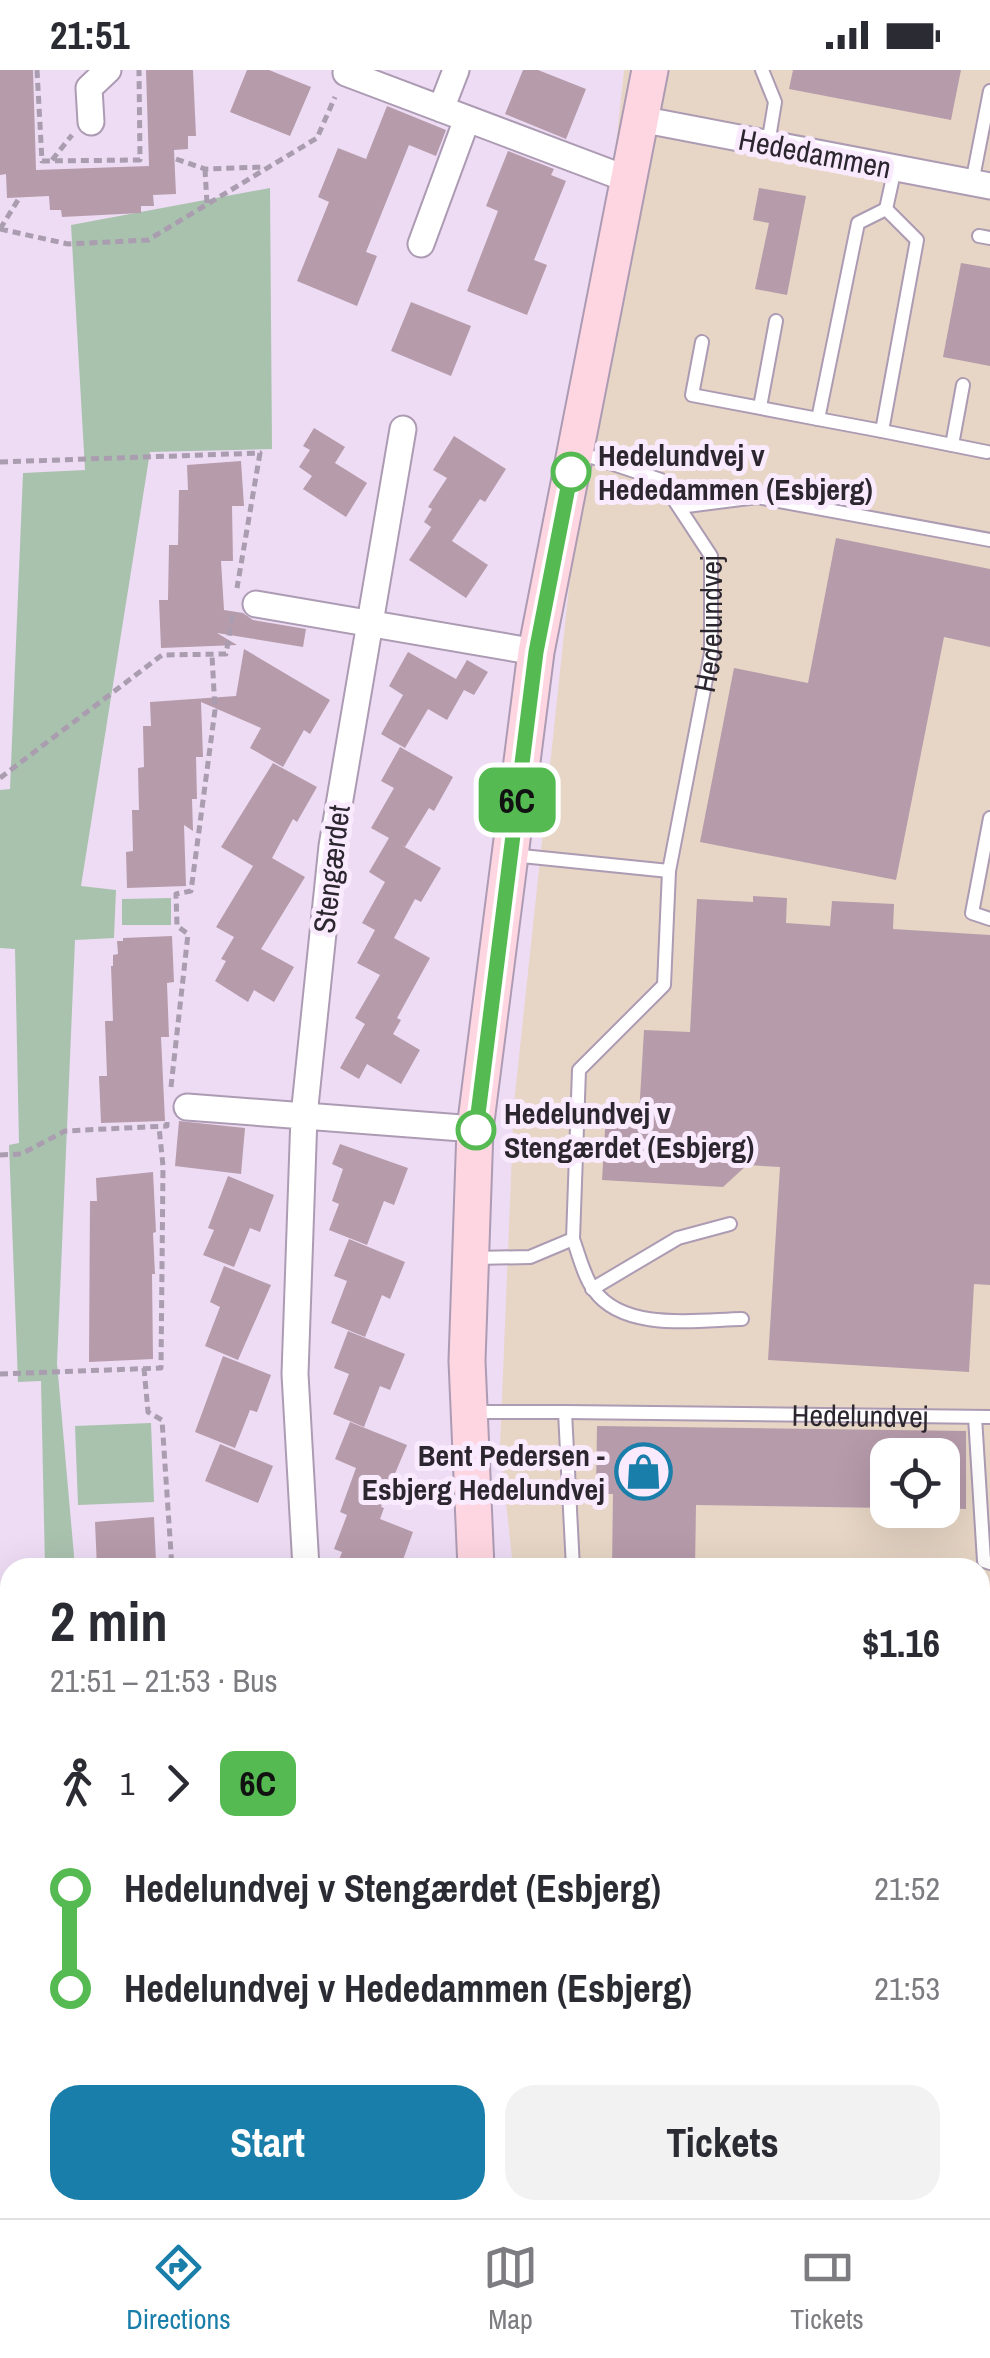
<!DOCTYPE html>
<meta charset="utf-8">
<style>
body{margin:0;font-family:"Archivo Narrow",sans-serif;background:#f2f2f3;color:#2b2b33;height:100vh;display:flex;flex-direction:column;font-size:38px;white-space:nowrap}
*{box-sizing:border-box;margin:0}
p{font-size:32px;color:#7c7c81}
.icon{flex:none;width:55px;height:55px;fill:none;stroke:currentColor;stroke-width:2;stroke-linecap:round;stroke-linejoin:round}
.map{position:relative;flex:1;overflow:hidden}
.details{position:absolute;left:0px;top:1488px;width:990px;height:662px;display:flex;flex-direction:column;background:#fff;border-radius:30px 30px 0 0;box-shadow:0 10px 40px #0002}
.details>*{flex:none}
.badge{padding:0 20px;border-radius:15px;font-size:35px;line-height:65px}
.fabs{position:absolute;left:870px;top:1368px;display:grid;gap:20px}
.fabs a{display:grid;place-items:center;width:90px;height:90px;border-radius:20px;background:#fff;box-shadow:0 10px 40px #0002;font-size:50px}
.map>.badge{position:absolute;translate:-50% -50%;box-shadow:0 0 0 5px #fff}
.legs{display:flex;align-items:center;gap:15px;height:110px;padding:0 50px;font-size:32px}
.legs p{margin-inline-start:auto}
.headline{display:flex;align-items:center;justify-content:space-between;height:170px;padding:0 50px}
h1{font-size:55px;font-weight:700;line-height:75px}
.button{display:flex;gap:20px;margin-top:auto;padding:20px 50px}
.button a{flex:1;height:115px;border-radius:30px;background:#197ea9;color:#fff;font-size:40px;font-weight:700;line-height:115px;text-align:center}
.button a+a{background:#f2f2f3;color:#2b2b33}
ul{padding:0 50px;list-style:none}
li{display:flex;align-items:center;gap:35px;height:100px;font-size:38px}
li i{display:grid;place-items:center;width:15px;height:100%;margin:0 12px;background:currentColor}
li i::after{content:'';width:25px;height:25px;margin:-12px;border:8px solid;border-radius:50%;background:#fff}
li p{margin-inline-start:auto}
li:first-child i{background:linear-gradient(#0000 50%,currentColor 0)}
li:last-child i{background:linear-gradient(currentColor 50%,#0000 0)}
.status{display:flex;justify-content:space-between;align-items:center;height:70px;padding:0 50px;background:#fff;direction:ltr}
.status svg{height:28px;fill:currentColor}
.tab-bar{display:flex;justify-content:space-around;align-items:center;height:140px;border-top:2px solid #e1e1e2;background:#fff;font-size:28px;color:#7c7c81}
.tab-bar a{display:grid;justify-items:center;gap:5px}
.tab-bar .on{color:#197ea9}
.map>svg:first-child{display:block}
.industrial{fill:#e7d6c5;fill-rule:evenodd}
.green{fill:#a9c2ae}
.building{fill:#b69bab}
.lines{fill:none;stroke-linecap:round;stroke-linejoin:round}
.lane-casing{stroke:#ac9bb3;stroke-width:16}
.street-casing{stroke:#ac9bb3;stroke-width:29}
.secondary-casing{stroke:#ac9bb3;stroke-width:39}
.path{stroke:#aa9db0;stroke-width:5;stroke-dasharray:8 5;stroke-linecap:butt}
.lane{stroke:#fff;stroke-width:12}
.street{stroke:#fff;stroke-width:25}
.secondary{stroke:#fed6e1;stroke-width:35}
.line-1-casing{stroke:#fff;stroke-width:22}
.line-1{stroke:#54ba51;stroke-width:15}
.stop-1-dot{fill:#fff;stroke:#54ba51;stroke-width:5}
.labels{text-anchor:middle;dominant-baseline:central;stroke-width:10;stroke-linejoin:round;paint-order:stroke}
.street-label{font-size:30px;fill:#2c262f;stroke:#f9eafe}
.stop-label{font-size:30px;font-weight:bold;fill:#2c262f;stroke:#f9eafe;text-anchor:start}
.poi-label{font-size:30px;font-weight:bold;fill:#2c262f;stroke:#f9eafe;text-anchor:end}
</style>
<div class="status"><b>21:51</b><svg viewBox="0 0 49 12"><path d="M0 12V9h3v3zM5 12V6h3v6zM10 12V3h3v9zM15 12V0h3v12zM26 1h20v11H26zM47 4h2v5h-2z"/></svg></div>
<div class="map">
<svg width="990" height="2148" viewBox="0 0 990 2148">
<rect width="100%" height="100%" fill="#eddcf4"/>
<!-- industrial -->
<path class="industrial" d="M624 0H990V2148H258L279 2140H980V1498L513 1497 500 1376 514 1034ZM888 1385H942V1440H888Z"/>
<!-- green -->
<path class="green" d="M270 118 272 379 150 382 81 816 116 820 114 868 75 870 57 1293 75 1497H45L41 1311 18 1312 9 1075 19 1073 15 879 0 878V720L10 719 23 403 85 400 71 155Z
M171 828V855H122V829Z
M151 1353 154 1432 78 1435 75 1356Z"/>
<!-- building -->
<path class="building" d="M0 0H33L36 100 149 96 146 0H193L196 66H188V79L174 80 176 124 153 125 154 136H141V143L62 147 61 140H50L49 126 7 128 6 104 0 105Z
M247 0H269L311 17 290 66 230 42Z
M523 0H538L586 19 566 69 505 44Z
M793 0H961L951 50 789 19Z
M387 36 446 60 436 86 409 75 366 182 377 186 357 236 297 211 329 132 318 127 338 78 366 89Z
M508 81 554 99 551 105 566 111 534 190 547 195 527 245 467 221 498 141 486 136Z
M759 118 806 126 787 225 755 219 769 153 753 150Z
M961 193 990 198V296L943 287Z
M411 232 471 256 451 306 391 281Z
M314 358 345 377 335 393 367 413 346 447 303 419 312 406 299 397 310 380 303 376Z
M454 366 506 399 485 432 480 429 452 471 488 495 466 528 409 490 431 457 424 452 432 439 428 437 447 408 433 400Z
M241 391 244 436H232L233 491H221L224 540 243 543 253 550 306 559 303 577 217 563 237 575 161 578 159 530H168L169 475H178L179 420H188L187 395Z
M836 468 990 499V577L944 567 896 810 700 772 734 598 808 613Z
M244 579 330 630 310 664 304 660 283 697 250 678 261 658 201 632 203 687H196L197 729H192L193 761 184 755 186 816 127 818 126 782 133 781 132 740H139L138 698 144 697 143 656H151L150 632 236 626Z
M408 582 456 609 467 590 488 602 474 625 464 620 447 650 428 639 405 678 381 664 403 625 389 616Z
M400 677 453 707 434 741 429 738 405 777 401 775 441 798 421 832 415 829 394 868 430 888 397 948 401 950 393 964 420 980 401 1014 367 994 359 1009 340 998 365 954 355 948 380 905 357 893 375 860 362 853 385 812 369 802 389 768 371 758 394 718 381 711Z
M273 693 317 717 297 752 293 749 272 788 305 807 261 879 294 897 274 932 254 920 248 932 215 911 226 891 221 889 234 867 216 857 253 796 221 777Z
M753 826 787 828 786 853 830 856 832 831 894 834 893 859 990 865V1215L974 1214 969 1302 768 1290 780 1097 747 1095 723 1117 602 1110 606 1043 639 1045 644 960 690 962 697 829 753 832Z
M172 866 174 912 167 913 169 967H161L165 1051 101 1053 99 1006H107L105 951H113L111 896H113V885L118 884 117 871H123V868Z
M179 1051 245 1058 241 1104 175 1096Z
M340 1074 408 1098 394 1135 384 1131 367 1175 329 1160 339 1134 332 1131 343 1099 332 1094Z
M153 1102 156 1162 153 1163 155 1204H152L153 1289 89 1292 90 1131H97L96 1108Z
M228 1106 274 1125 260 1162 250 1158 234 1197 203 1185 214 1160 208 1158Z
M349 1169 405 1192 390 1229 382 1225 365 1267 331 1253 347 1211 334 1206Z
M224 1196 271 1215 238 1290 205 1276 220 1237 210 1232Z
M348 1261 405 1284 390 1320 380 1316 364 1357 333 1344 349 1304 334 1298Z
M223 1286 271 1305 257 1342 250 1340 235 1378 195 1362Z
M350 1352 407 1375 381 1437 384 1438 380 1449 413 1462 400 1498H379L362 1491 359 1498H336L342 1482 334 1479 347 1445 340 1442 356 1398 335 1389Z
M597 1356 966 1361V1439L942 1438V1385H888V1438L696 1435 695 1498H612L613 1424H596Z
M220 1374 273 1396 258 1433 205 1411Z
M154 1447 156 1492 144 1493 145 1498H97L95 1452Z"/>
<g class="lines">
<defs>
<g id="lane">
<path d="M762 0 775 32 768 74"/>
<path d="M972 113 990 21"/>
<path d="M886 139 917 170 882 361 818 349 858 153Z"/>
<path d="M886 139 895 98"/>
<path d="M979 166 990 168"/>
<path d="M702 272 692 325 818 349"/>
<path d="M963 315 952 375 987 382"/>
<path d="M760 337 776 251"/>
<path d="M882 361 952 375"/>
<path d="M679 437 757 427 990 470"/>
<path d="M990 748 972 843 990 849"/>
<path d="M512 785 669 801"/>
<path d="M573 1169C579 1185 584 1207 594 1220 624 1262 697 1250 742 1249"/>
<path id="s1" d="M473 1188 530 1187 573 1169 579 1000 664 915 669 801 711 583V486L661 410 577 382"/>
<path d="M592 1219 678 1168 730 1154"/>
<path d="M471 1342H565L573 1498"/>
<path id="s2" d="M565 1342 990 1347"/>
<path d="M975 1347 984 1491 990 1493"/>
<path d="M726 1498 908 1496"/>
<path d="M528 2140 531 2148"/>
<path d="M765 2140 768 2148"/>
</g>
<path id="street" d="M347 0 346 3 627 109
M441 39 456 0
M640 49 990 116
M91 52 89 18 108 0
M421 174 467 49
M256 534 536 582
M187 1037 475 1059
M306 1498 295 1304 304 1046 332 776 403 359
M219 2148 241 2140"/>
<path id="secondary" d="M476 1498 467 1291 475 1059 536 582 650 0
M606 2140 609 2148"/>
</defs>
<!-- lane casing -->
<use href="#lane" class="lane-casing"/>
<!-- street casing -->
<use href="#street" class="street-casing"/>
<!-- secondary casing -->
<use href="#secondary" class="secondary-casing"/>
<!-- path -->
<path class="path" d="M37 0 42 91 140 90 139 0
M176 89 205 99 265 97
M52 90 72 65
M205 99 207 134
M0 159 68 174 148 170 317 68 335 27
M0 159 18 130
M0 392 260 383 237 518
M0 708 162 585 226 584 233 543
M171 1017 188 864 177 856 176 824 191 821 215 640 212 585
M0 1085 21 1084 65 1061 167 1056V1052
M144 1298 148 1342 162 1350 172 1498
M0 1304 161 1298 163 1096 159 1057
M0 1631H10
M0 1915H10
M0 2085H10
M24 2140V2148"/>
<!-- lane -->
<use href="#lane" class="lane"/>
<!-- street -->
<use href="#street" class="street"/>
<!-- secondary -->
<use href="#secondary" class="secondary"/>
</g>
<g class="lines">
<defs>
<path id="line-1" d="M476 1060 536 582 571 402"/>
</defs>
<!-- line-1 casing -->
<use href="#line-1" class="line-1-casing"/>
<!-- line-1 -->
<use href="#line-1" class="line-1"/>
</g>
<!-- icons -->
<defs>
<symbol id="shop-ring" viewBox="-11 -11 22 22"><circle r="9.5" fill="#f9eafe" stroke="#197ea9" stroke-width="1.5"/><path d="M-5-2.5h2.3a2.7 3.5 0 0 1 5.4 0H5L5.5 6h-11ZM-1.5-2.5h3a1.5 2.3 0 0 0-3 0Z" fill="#197ea9"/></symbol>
</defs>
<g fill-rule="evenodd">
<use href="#shop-ring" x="612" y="1370" width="63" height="63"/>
</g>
<!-- markers -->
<g class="stop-1-dot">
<circle cx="571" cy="402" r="18"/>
<circle cx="476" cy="1060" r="18"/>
</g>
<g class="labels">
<!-- street labels -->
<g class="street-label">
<text transform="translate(815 83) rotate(11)">Hededammen</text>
<text stroke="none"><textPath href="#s1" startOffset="758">Hedelundvej</textPath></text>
<text transform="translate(331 799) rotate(-83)">Stengærdet</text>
<text stroke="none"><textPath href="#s2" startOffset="295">Hedelundvej</textPath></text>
</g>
<!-- stop labels -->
<g class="stop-label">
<text x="598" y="385">Hedelundvej v<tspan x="598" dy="34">Hededammen (Esbjerg)</tspan></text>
<text x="504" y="1043">Hedelundvej v<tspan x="504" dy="34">Stengærdet (Esbjerg)</tspan></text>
</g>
<!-- poi labels -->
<g class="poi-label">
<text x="605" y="1385">Bent Pedersen -<tspan x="605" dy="34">Esbjerg Hedelundvej</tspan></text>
</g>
</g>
</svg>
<div class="fabs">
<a><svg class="icon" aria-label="locate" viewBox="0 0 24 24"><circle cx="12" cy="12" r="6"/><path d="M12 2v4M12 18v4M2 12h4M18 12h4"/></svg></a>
</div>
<b class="badge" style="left:517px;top:730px;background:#54ba51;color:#111">6C</b>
<section class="details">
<div class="headline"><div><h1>2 min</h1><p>21:51 – 21:53 · Bus</p></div><b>$1.16</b></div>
<div class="legs"><svg class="icon" aria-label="walk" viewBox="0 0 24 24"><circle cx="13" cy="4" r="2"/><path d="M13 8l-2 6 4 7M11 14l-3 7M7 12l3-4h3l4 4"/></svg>1<svg class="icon" aria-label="forward" viewBox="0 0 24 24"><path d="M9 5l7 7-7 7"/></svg><b class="badge" style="background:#54ba51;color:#111">6C</b></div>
<ul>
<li><i style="color:#54ba51"></i><b>Hedelundvej v Stengærdet (Esbjerg)</b><p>21:52</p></li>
<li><i style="color:#54ba51"></i><b>Hedelundvej v Hededammen (Esbjerg)</b><p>21:53</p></li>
</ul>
<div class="button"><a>Start</a><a>Tickets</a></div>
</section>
</div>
<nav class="tab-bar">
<a class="on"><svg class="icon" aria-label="directions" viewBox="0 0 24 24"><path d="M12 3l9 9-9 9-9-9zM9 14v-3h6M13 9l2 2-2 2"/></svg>Directions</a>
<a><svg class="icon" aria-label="map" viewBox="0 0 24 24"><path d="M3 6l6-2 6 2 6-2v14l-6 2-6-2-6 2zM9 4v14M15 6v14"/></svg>Map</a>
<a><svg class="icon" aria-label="tickets" viewBox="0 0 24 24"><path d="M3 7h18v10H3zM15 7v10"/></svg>Tickets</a>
</nav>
